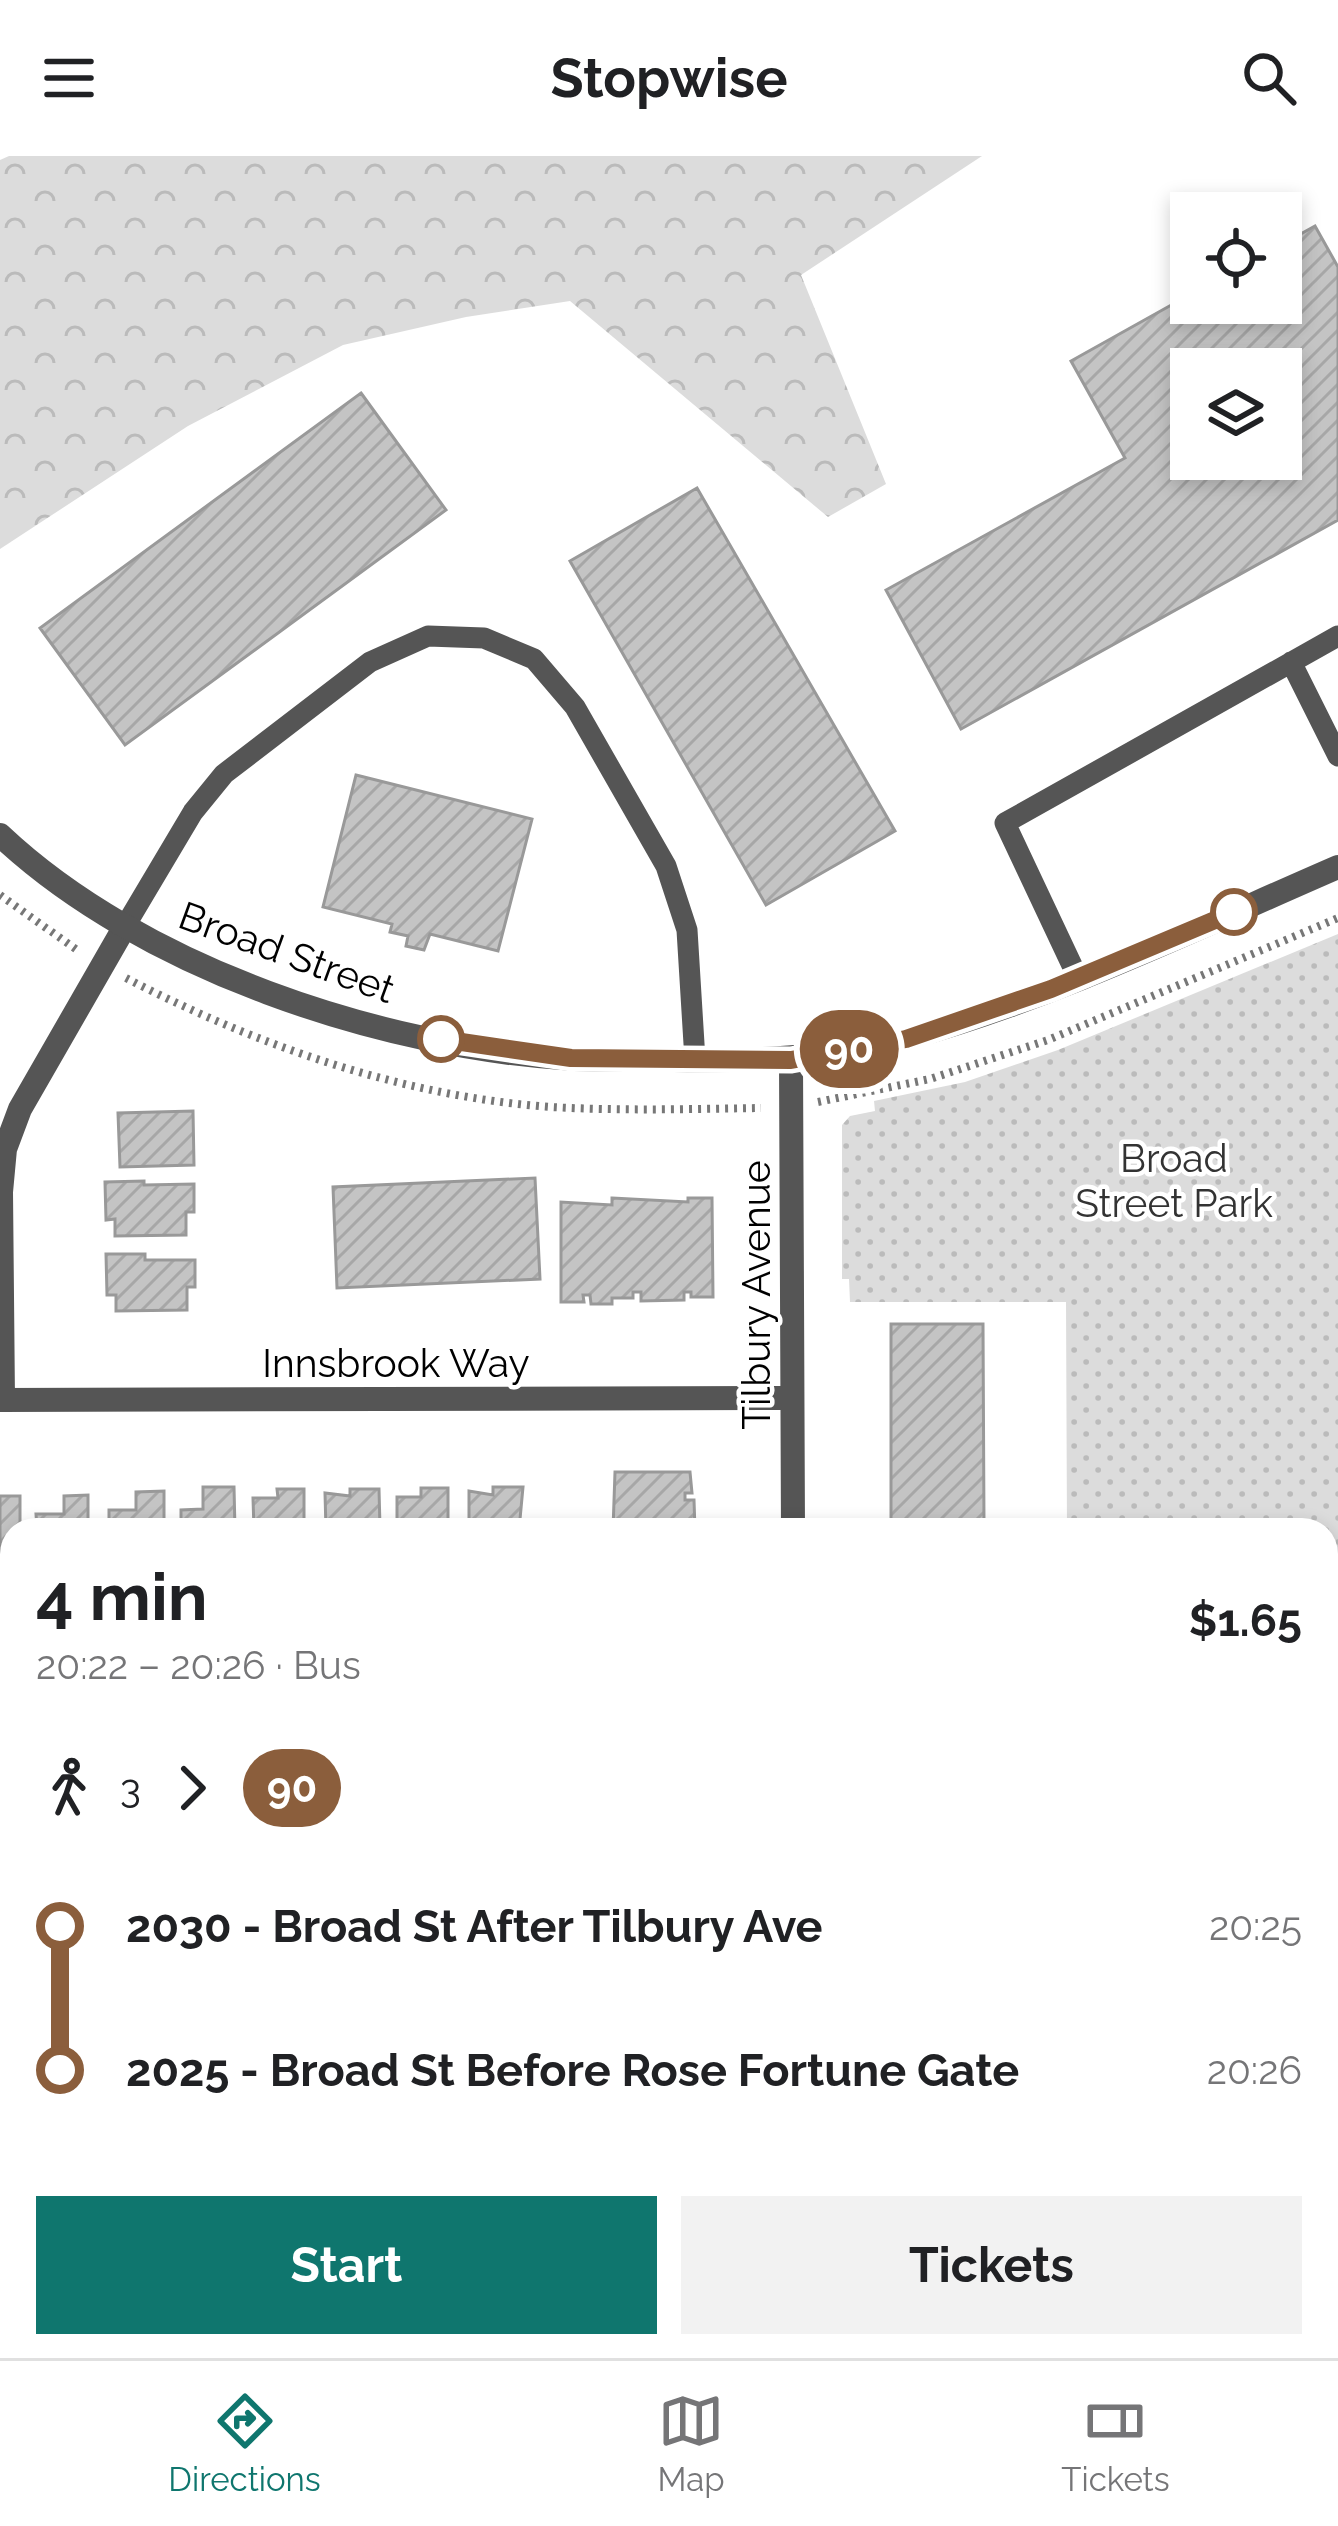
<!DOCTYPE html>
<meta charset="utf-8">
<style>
body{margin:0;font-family:Raleway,sans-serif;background:#f2f2f2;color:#202124;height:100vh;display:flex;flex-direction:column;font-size:45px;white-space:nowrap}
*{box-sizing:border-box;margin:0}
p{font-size:39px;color:#757577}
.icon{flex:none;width:66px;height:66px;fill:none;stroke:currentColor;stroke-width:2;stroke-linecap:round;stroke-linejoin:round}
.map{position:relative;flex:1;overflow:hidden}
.sheet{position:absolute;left:0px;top:1362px;width:1338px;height:840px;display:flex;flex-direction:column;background:#fff;border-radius:36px 36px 0 0;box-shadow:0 6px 18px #0003}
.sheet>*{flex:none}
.badge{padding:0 24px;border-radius:39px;font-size:42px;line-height:78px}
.tools{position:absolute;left:1170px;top:36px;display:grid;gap:24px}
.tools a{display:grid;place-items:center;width:132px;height:132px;border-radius:0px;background:#fff;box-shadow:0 6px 18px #0003;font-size:60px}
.map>.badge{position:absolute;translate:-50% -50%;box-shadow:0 0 0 6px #fff}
.legs{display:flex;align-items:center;gap:18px;height:132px;padding:0 36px;font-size:39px}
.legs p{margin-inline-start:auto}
.headline{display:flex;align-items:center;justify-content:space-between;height:204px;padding:0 36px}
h1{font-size:66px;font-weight:700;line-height:90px}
.action{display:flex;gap:24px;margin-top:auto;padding:24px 36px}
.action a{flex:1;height:138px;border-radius:0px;background:#0f766e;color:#fff;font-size:48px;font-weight:700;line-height:138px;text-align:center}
.action a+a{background:#f2f2f2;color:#202124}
ul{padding:0 36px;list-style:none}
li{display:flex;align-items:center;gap:42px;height:144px;font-size:45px}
li i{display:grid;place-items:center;width:18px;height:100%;margin:0 15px;background:currentColor}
li i::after{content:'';width:30px;height:30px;margin:-15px;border:9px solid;border-radius:50%;background:#fff}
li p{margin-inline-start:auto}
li:first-child i{background:linear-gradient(#0000 50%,currentColor 0)}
li:last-child i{background:linear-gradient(currentColor 50%,#0000 0)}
header{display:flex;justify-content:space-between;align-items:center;height:156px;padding:0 36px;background:#fff;font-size:54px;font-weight:700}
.menu{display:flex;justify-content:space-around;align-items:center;height:168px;border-top:3px solid #e0e0e0;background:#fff;font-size:33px;color:#757577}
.menu a{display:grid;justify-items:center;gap:6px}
.menu .on{color:#0f766e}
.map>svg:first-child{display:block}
.forest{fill:url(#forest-crowns)}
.park{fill:url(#park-dots)}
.building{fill:url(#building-hatch);stroke:#999;stroke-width:3;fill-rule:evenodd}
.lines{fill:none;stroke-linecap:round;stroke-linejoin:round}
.path{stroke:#777;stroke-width:8;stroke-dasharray:3 6;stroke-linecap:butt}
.service{stroke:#555;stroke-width:21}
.minor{stroke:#555;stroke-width:24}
.tertiary{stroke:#555;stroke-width:24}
.line-1-casing{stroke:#fff;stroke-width:27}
.line-1{stroke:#8b5e3c;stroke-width:18}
.stop-1-dot{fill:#fff;stroke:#8b5e3c;stroke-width:6}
.labels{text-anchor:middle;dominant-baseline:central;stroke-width:9;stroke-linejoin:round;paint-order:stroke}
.street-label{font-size:39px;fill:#000;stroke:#fff}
.park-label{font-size:39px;fill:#333;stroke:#fff}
</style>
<header><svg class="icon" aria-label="menu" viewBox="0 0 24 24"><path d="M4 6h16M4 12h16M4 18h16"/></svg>Stopwise<svg class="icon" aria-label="search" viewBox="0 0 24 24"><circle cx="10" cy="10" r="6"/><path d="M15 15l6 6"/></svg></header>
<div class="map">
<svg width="1338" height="2202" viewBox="0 0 1338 2202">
<defs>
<pattern id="forest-crowns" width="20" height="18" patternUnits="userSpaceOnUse" patternTransform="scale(3)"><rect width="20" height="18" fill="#dcdcdc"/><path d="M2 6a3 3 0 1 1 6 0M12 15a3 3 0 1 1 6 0" fill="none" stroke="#bbb"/></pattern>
<pattern id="park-dots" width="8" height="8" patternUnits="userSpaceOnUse" patternTransform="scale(3)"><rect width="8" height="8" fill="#dcdcdc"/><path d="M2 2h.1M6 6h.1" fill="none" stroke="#bbb" stroke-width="1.8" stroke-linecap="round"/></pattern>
<pattern id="building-hatch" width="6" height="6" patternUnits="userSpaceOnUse" patternTransform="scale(3)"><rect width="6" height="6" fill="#c4c4c4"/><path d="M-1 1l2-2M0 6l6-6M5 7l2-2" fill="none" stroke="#a7a7a7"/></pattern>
</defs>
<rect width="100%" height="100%" fill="#fff"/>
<!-- forest -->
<path class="forest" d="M9 0H982L801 119 886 328 828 361 570 145 466 161 343 189 188 270 0 393V4Z
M12 2008V2190H146L48 2202H0V2009Z"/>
<!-- park -->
<path class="park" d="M1338 778V1559L1326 1562V1374H1067L1066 1146H850L849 1123H842V969L850 960 875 955 874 945 965 926 1058 894Z"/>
<!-- building -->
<path class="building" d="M1315 70 1338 111V364L961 573 886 434 1125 302 1071 205 1191 138V147H1281V89ZM1191 213H1281V303H1191Z
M361 237 446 354 125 589 40 472Z
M697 332 895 675 766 749 570 405Z
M356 619 532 663 498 795 430 778 424 794 406 790 408 780 390 776 392 768 323 751Z
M193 955 194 1009 120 1011 118 957Z
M535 1022 540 1123 337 1132 333 1031Z
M144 1025V1029L194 1028V1056H186V1079L115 1080V1063L106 1064 105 1026Z
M612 1042 688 1046V1042H712L713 1141H691V1136H684V1144L641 1145V1136H633V1142H612V1148H591L590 1139H583L584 1146H561V1046L612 1049Z
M106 1098H145V1104H195V1131H187V1154L116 1155V1139H107Z
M891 1168H983L984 1367H891Z
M615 1316H690L692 1337H685V1344H694L695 1374H613Z
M203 1331H234L235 1374H181V1354L203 1353Z
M493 1331H523L519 1374H469V1335L493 1339Z
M421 1332H448V1374H397V1341H421Z
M277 1333H304V1374H254L253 1342H278Z
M350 1333H379L380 1371 326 1374 325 1337 350 1340Z
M164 1335V1374H109V1354H136V1336Z
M88 1339V1374H37L36 1358H64V1340Z
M0 1340H20V1374H12V1420H0Z
M0 1605H12V1689H0Z
M0 1881H12V1951H0Z"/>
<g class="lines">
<!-- path -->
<path class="path" d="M0 739 77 794
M126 822C255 889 405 941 551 951 620 955 692 953 761 952
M818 946 930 923 1048 884 1338 762"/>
<!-- service -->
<path class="service" d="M1291 506 1338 600
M124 772 193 656 224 618 370 506 428 480 484 482 534 503 575 551 666 710 687 774 695 904
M1078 822 1005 667 1338 480"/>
<!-- minor -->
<path class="minor" d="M791 904 793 1374
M0 1244 792 1242
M3 1244 1 1036 5 993 20 953 124 772
M0 1785H12"/>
<!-- tertiary -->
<path class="tertiary" d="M0 679C141 812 382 892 574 903 607 904 640 903 674 904 752 905 831 903 908 882 1056 841 1197 772 1338 711"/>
</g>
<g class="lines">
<defs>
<path id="line-1" d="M441 883 571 902 791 904 906 883 1051 833 1234 756"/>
</defs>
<!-- line-1 casing -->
<use href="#line-1" class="line-1-casing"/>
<!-- line-1 -->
<use href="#line-1" class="line-1"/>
</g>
<!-- markers -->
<g class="stop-1-dot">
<circle cx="1234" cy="756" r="21"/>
<circle cx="441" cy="883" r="21"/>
</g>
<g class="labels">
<!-- street labels -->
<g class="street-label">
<text transform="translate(287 796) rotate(20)">Broad Street</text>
<text transform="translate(756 1139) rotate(-90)">Tilbury Avenue</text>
<text x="396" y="1207">Innsbrook Way</text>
</g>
<!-- park labels -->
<g class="park-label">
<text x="1174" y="1002">Broad<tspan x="1174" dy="45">Street Park</tspan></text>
</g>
</g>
</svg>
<div class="tools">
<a><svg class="icon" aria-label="locate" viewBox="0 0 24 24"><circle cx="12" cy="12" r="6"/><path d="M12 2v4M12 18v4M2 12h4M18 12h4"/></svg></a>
<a><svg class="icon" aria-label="layers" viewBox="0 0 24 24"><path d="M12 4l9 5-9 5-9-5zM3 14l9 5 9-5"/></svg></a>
</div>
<b class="badge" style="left:849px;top:893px;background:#8b5e3c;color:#fff">90</b>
<section class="sheet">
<div class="headline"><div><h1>4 min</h1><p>20:22 – 20:26 · Bus</p></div><b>$1.65</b></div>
<div class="legs"><svg class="icon" aria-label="walk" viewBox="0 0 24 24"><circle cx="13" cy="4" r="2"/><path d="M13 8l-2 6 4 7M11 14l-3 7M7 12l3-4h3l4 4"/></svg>3<svg class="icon" aria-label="forward" viewBox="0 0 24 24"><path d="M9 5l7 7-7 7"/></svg><b class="badge" style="background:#8b5e3c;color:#fff">90</b></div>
<ul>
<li><i style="color:#8b5e3c"></i><b>2030 - Broad St After Tilbury Ave</b><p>20:25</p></li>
<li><i style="color:#8b5e3c"></i><b>2025 - Broad St Before Rose Fortune Gate</b><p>20:26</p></li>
</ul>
<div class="action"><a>Start</a><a>Tickets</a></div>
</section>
</div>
<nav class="menu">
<a class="on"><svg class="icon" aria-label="directions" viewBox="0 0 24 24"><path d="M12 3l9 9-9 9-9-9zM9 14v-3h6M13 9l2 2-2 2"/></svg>Directions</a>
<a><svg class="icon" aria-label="map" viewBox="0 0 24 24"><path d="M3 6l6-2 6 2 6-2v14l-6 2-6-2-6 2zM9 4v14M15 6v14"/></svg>Map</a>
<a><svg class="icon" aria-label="tickets" viewBox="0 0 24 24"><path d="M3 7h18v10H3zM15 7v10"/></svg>Tickets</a>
</nav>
